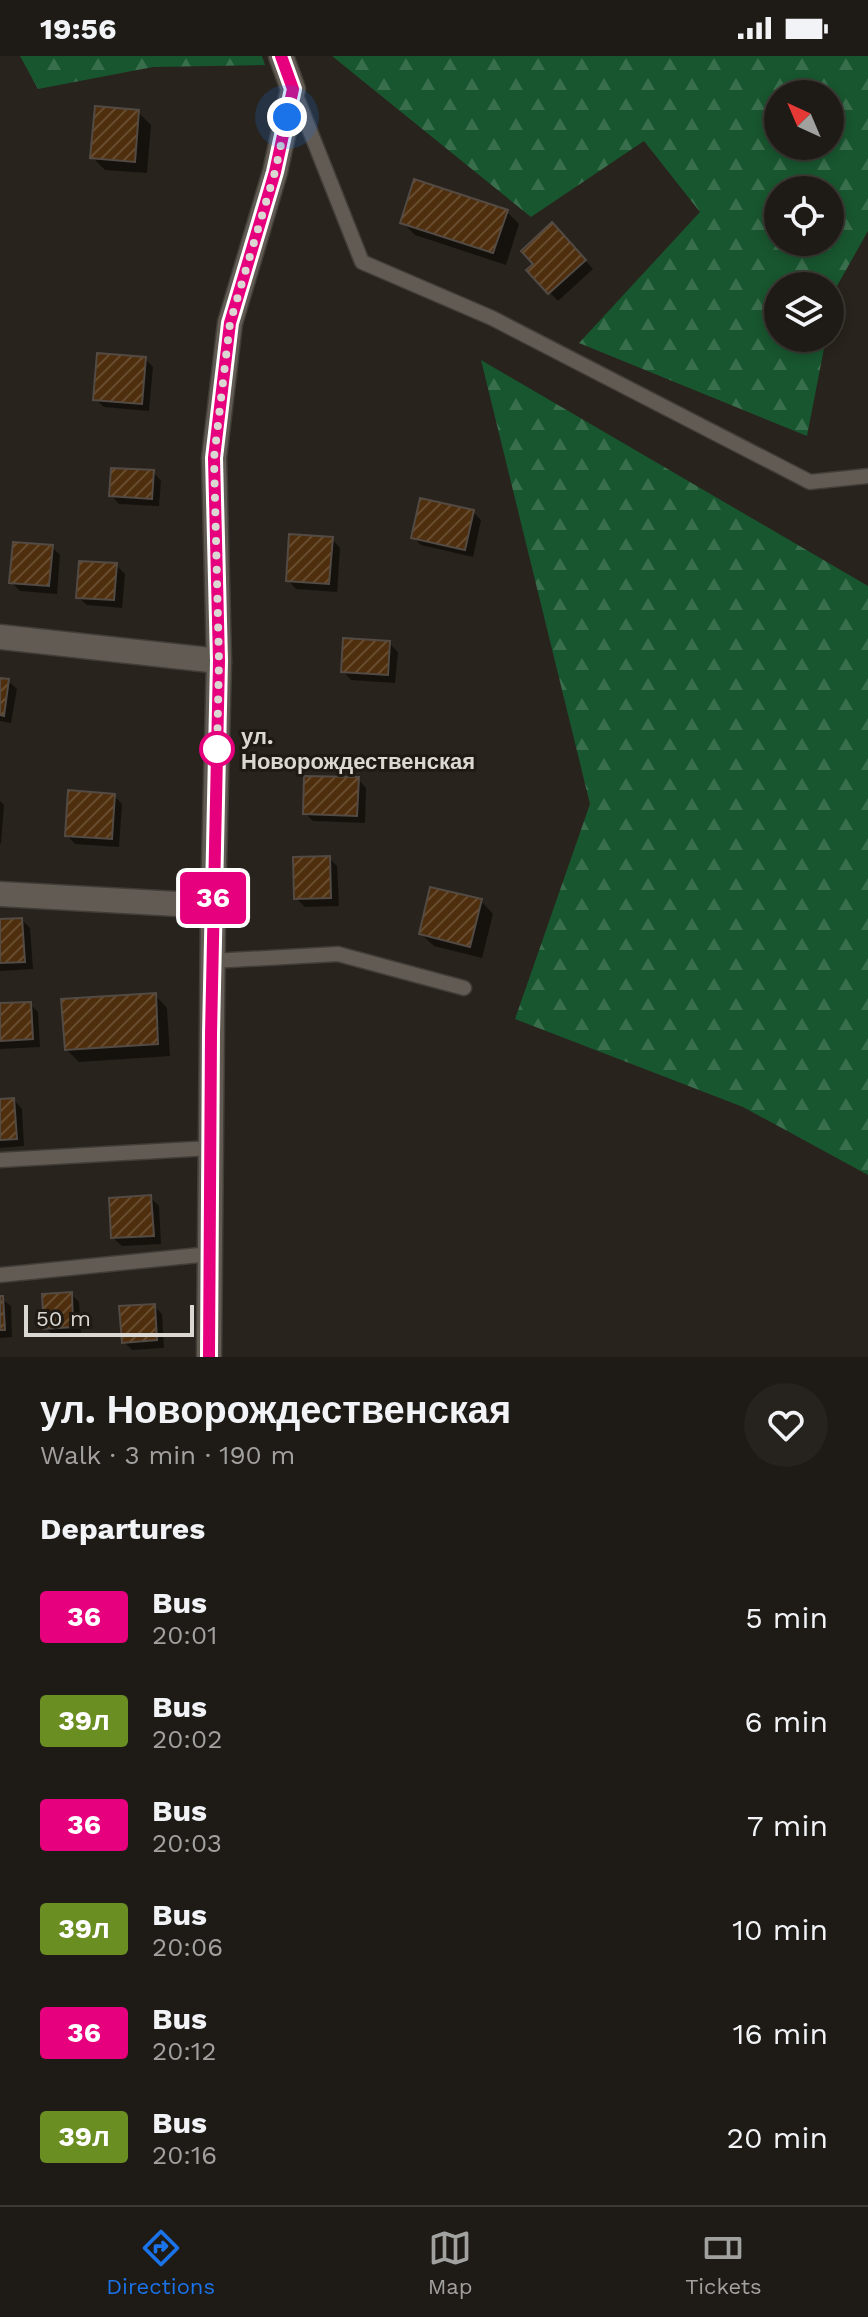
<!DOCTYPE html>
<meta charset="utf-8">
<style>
body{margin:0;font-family:"Work Sans",sans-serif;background:#26231e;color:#f1f3f6;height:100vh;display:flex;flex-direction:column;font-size:30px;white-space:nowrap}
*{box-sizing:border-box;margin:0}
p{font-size:26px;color:#a1a1a0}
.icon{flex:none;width:44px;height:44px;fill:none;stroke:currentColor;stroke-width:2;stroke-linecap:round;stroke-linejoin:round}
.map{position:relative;height:1301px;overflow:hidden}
.details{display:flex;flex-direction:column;background:#1e1a15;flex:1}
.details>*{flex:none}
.badge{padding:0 16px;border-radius:6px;font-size:28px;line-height:52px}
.needle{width:52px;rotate:316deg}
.controls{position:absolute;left:764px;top:24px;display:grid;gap:16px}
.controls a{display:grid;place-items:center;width:80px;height:80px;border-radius:50%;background:#1e1a15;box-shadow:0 4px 12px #0003,0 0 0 2px #3c3834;font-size:40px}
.scale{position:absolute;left:24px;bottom:20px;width:170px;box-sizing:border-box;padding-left:8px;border:4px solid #dbd7d2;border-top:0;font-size:22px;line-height:28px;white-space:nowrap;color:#dbd7d2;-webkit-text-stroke:6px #1f1a13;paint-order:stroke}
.you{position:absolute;width:40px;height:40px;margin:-20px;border:6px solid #fff;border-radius:50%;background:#1a73e8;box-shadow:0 0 0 12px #1a73e833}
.map>.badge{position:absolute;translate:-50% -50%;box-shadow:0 0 0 4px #fff}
h2{padding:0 40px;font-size:30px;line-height:72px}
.round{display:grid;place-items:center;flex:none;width:84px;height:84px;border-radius:42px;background:#26231e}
.head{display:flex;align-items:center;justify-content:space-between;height:136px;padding:0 40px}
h1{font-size:38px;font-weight:700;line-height:60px}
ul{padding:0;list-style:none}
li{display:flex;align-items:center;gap:24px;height:104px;padding:0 40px}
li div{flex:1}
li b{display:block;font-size:30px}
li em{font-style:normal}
li .badge{min-width:88px;font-weight:700;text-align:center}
.status{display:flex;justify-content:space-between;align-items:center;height:56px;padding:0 40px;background:#1e1a15;direction:ltr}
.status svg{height:22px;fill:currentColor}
.tab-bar{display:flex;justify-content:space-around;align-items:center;height:112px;border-top:2px solid #3c3834;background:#1e1a15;font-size:22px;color:#a1a1a0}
.tab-bar a{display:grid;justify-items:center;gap:4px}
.tab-bar .selected{color:#1a73e8}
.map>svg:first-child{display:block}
.forest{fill:url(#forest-firs);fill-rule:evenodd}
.shadow{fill:#0007}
.building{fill:url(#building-hatch);stroke:#524a43;stroke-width:2}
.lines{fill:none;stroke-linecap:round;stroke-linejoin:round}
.service-casing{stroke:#413d37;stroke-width:17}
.minor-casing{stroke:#413d37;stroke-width:27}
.tertiary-casing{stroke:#413d37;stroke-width:27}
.service{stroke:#625b53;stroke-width:14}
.minor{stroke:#625b53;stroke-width:24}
.tertiary{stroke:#625b53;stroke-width:24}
.line-casing{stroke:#fff;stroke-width:18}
.line{stroke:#e6007e;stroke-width:12}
.walk{stroke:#dbd7d2;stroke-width:8;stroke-dasharray:0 14.4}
.stop-dot{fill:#fff;stroke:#e6007e;stroke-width:4}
.labels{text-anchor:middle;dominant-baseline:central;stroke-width:6;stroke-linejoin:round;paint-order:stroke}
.stop-label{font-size:22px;font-weight:bold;fill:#dbd7d2;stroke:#1f1a13;text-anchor:start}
</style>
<div class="status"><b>19:56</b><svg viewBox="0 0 49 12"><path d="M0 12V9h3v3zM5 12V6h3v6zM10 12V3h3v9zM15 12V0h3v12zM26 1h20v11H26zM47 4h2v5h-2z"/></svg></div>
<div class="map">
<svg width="868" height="1301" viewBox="0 0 868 1301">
<defs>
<pattern id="forest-firs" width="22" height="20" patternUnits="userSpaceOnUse" patternTransform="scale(2)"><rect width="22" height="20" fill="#18562f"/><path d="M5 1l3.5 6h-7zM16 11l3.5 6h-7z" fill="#396e4c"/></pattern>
<pattern id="building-hatch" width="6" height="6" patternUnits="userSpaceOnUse" patternTransform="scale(2)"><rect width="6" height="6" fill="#4e2e0d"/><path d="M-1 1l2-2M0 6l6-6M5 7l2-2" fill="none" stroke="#674c2f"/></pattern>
</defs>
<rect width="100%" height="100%" fill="#28231c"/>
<!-- forest -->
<path class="forest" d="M20 0H262L265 9 153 11 38 33Z
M332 0H868V175L837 230 830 264V230H778V282H826L807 380 579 287 700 156 644 85 531 161ZM830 38V90H778V38ZM830 134V186H778V134Z
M481 304 868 530V1119L743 1051 515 963 590 748Z"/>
<!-- shadow -->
<path class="shadow" d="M138 56 151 69 147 117 105 114 92 101Z
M507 156 519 168 506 209 415 179 402 166Z
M560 177 593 213 558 245 529 215Z
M145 303 153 311 149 355 104 351 95 343Z
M153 416 161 425 159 450 119 448 111 439Z
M473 456 481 464 473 501 421 489 413 481Z
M332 483 340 492 337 536 296 533 288 524Z
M52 491 60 499 57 538 20 535 12 527Z
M116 509 125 518 122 552 87 549 78 541Z
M389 587 398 596 395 627 351 624 343 615Z
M0 624 8 625 17 633 11 667 0 665Z
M358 723 366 732 365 767 313 765 305 757Z
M114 740 122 748 119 791 75 788 67 779Z
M0 745 4 749 1 788 0 787Z
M329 802 337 810 339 850 305 851 296 842Z
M481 845 493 858 482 902 434 890 421 878Z
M22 864 30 872 33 913 0 915V865Z
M155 939 167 952 170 1000 79 1006 66 993Z
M30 948 38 956 40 991 0 993V949Z
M14 1044 22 1053 24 1090 0 1092V1045Z
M150 1141 159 1150 161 1188 122 1190 113 1182Z
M71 1238 79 1246 81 1278 54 1280 46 1272Z
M0 1242 11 1250 12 1281 0 1282Z
M154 1250 162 1258 164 1292 132 1294 124 1286Z"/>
<!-- building -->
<path class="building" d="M95 50 139 54 135 106 90 102Z
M414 123 508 154 493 197 400 167Z
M552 166 586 204 548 238 526 214 533 208 521 195Z
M97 297 146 301 142 348 93 344Z
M111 412 154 414 152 443 109 440Z
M420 442 474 454 465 494 411 482Z
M289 478 333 481 329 528 286 525Z
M13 486 53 489 49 530 9 527Z
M79 505 117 507 114 544 76 542Z
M343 582 390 585 388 619 341 616Z
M0 622 9 623 4 660 0 659Z
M304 720 359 721 357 760 303 758Z
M68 734 115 738 112 783 65 780Z
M330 800 331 842 294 843 293 801Z
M430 831 482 843 470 891 419 878Z
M22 862 25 906 0 907V863Z
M156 937 158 988 65 994 61 943Z
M31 946 33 983 0 985V947Z
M14 1042 17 1083 0 1084V1043Z
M151 1139 154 1180 111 1182 109 1142Z
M72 1236 73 1271 44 1273 42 1238Z
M0 1240H3L5 1274H0Z
M155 1248 157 1284 122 1287 119 1250Z"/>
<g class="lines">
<defs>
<path id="service" d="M295 37 362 206 492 262 810 426 868 420
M212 905 338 898 464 932
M0 1104 211 1092
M0 1219 210 1198"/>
<path id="minor" d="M0 581 219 605
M0 838 213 850"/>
<path id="tertiary" d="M209 1301 213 850 219 605 214 402 230 267 275 116 293 33 281 0"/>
</defs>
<!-- service casing -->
<use href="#service" class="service-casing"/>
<!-- minor casing -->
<use href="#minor" class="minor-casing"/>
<!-- tertiary casing -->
<use href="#tertiary" class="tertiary-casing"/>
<!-- service -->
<use href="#service" class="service"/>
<!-- minor -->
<use href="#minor" class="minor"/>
<!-- tertiary -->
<use href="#tertiary" class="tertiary"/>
</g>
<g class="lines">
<defs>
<path id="line" d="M209 1301 211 978 219 605 214 402 230 267 275 116 293 33 281 0"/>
</defs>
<!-- line casing -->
<use href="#line" class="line-casing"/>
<!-- line -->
<use href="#line" class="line"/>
<!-- walk -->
<path class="walk" d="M217 693V697L219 605 214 402 230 267 275 116 287 61"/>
</g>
<!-- markers -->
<circle class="stop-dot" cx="217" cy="693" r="16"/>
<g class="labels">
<!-- stop labels -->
<g class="stop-label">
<text x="241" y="680">ул.<tspan x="241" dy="25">Новорождественская</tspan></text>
</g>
</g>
</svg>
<div class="controls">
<a><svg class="needle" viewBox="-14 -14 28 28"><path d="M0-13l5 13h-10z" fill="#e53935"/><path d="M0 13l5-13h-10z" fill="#a1a1a0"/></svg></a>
<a><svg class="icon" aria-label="locate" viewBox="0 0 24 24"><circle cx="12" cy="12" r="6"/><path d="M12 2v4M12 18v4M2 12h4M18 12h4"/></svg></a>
<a><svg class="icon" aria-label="layers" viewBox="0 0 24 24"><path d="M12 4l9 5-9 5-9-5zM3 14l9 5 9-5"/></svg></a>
</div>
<div class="scale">50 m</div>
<div class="you" style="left:287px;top:61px"></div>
<b class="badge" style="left:213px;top:842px;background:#e6007e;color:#fff">36</b>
</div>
<section class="details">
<div class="head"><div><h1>ул. Новорождественская</h1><p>Walk · 3 min · 190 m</p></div><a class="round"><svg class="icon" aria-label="heart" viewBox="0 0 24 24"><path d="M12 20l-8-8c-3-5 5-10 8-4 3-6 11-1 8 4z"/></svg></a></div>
<h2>Departures</h2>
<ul>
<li><span class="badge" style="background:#e6007e;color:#fff">36</span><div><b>Bus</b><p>20:01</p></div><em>5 min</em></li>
<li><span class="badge" style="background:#6b8e23;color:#fff">39л</span><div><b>Bus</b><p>20:02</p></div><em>6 min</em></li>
<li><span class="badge" style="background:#e6007e;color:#fff">36</span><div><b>Bus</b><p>20:03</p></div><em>7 min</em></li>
<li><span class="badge" style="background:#6b8e23;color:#fff">39л</span><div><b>Bus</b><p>20:06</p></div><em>10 min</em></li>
<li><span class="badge" style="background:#e6007e;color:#fff">36</span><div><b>Bus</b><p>20:12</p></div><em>16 min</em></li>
<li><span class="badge" style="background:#6b8e23;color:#fff">39л</span><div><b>Bus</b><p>20:16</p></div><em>20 min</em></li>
</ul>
</section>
<nav class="tab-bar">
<a class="selected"><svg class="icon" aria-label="directions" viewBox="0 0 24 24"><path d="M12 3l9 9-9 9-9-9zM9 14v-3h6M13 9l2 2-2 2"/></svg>Directions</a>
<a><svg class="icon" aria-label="map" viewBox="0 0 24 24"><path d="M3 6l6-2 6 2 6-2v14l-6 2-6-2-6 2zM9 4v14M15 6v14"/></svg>Map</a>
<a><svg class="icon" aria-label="tickets" viewBox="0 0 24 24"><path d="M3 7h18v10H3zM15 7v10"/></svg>Tickets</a>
</nav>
